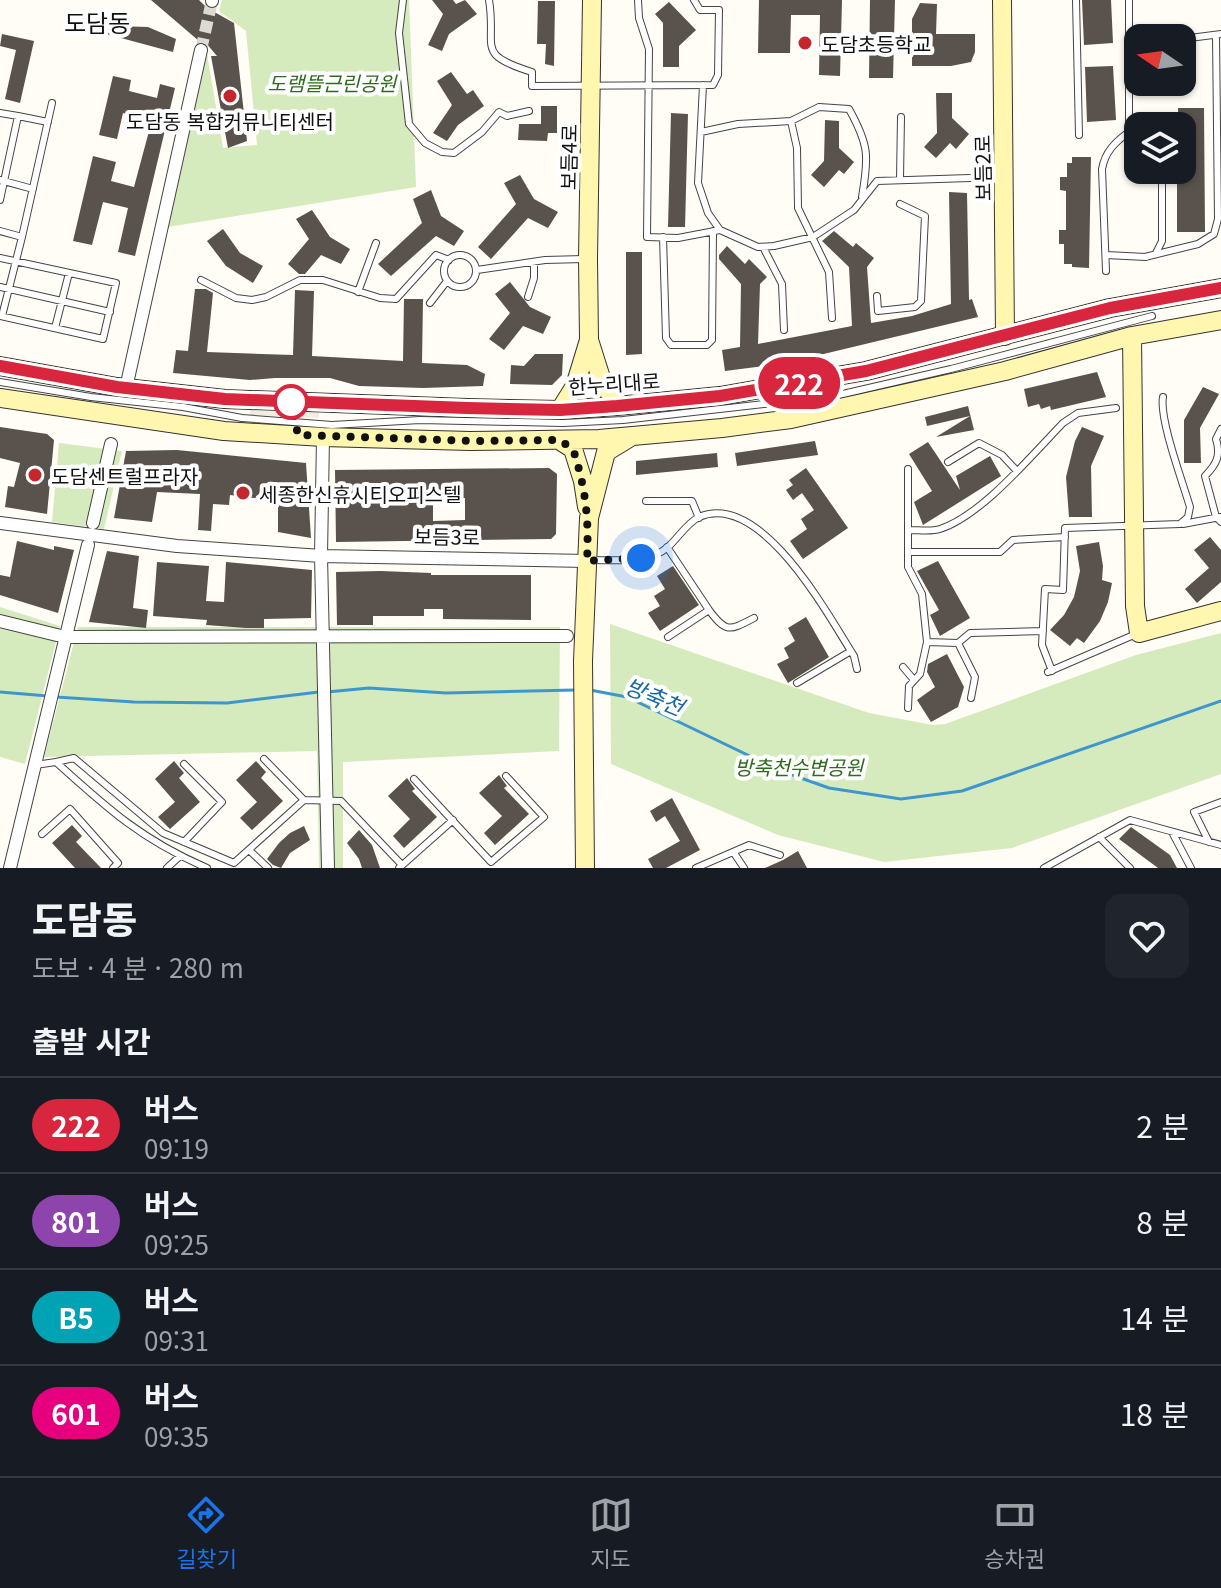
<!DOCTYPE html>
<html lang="ko">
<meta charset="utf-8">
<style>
body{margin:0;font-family:Georgia,"Noto Sans KR",serif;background:#20242c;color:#f1f3f6;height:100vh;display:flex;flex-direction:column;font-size:30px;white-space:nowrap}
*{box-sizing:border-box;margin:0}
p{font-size:26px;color:#9ea1a6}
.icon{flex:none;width:44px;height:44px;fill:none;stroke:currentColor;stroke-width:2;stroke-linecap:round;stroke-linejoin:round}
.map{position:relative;height:868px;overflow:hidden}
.panel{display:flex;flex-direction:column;background:#171b24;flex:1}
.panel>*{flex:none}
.badge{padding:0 16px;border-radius:26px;font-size:28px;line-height:52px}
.needle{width:52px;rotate:283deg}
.buttons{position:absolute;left:1124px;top:24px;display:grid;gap:16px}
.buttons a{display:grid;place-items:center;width:72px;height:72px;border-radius:16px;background:#171b24;box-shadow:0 2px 6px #0004;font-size:40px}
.you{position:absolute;width:40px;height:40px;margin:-20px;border:6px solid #fff;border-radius:50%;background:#1a73e8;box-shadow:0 0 0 12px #1a73e833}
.map>.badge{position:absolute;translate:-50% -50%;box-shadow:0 0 0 4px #fff}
h2{padding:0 32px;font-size:30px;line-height:72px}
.round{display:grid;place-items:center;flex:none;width:84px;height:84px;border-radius:16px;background:#20242c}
.head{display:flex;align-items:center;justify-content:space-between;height:136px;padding:0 32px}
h1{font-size:38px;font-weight:800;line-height:60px}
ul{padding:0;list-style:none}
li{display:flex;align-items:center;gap:24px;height:96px;padding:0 32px;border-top:2px solid #363941}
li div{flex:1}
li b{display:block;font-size:30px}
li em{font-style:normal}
li .badge{min-width:88px;font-weight:700;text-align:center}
.dock{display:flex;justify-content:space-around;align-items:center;height:112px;border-top:2px solid #363941;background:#171b24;font-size:22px;color:#9ea1a6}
.dock a{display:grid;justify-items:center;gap:4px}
.dock .selected{color:#1a73e8}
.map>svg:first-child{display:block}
.green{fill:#d5ebbd}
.plaza{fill:#f1ede2}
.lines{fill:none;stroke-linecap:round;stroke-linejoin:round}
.stream{stroke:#3f96cf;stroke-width:3}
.building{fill:#5a524d;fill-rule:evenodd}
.street-tunnel{stroke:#dbdad3;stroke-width:12;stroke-dasharray:12 6;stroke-linecap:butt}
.lane-casing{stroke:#444;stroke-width:8}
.street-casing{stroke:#444;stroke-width:14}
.secondary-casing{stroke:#333;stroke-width:20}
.lane{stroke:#fff;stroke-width:6}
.street{stroke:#fff;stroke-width:12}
.secondary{stroke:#fff6b0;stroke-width:18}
.line-casing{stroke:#fff;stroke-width:18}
.line{stroke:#d7263d;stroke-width:12}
.walk{stroke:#111;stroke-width:8;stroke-dasharray:0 14.4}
.poi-dot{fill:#c4262e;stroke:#fff;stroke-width:3}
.stop-dot{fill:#fff;stroke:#d7263d;stroke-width:4}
.labels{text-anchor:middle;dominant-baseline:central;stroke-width:8;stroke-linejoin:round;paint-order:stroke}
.poi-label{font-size:20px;fill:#111;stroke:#fff;text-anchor:start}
.park-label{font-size:20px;font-style:italic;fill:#2f6b1f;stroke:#fff}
.street-label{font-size:20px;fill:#111;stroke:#fff}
.water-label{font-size:22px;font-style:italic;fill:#1768a6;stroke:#fff}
.quarter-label{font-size:24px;fill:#111;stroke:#fff}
</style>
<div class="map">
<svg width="1221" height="868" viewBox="0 0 1221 868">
<rect width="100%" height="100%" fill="#fffdf5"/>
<!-- green -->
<path class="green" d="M222 0H409L416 187 168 227 207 54 223 148 257 145 246 31 219 11Z
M59 443 122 451 104 529 52 522Z
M0 607 60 626 25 764 0 757Z
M610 624 869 713 933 725 945 724 1136 655 1221 633V774L1012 848 884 862 778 835 611 764Z
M78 627H560L559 751 343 762V868H319L317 751 44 757Z"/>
<!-- plaza -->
<path class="plaza" d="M250 409 319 411V418L250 415Z"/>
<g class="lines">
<!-- stream -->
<path class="stream" d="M590 690 627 697 781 771 829 788 901 799 962 791 1221 701
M0 692 48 696
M327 692 369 688 446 693 575 690
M56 697 134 702 227 703 319 692"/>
</g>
<!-- building -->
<path class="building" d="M151 0H199L207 8 234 23 247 141 228 148 211 56H217L206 43 199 41Z
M432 0H453L456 4 465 0 477 14 449 34 442 51 428 45 443 14Z
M759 0H842L840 76 819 75 820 15H791L790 53H758Z
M870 0H895L893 78H869Z
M1082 0H1111L1113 43 1084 45Z
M538 1H555L554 66 545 64 546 44H537Z
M669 2 696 30 679 46V67H663V23L655 14Z
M920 3 937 4 936 34H975V52L971 62 951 66H912V19Z
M85 25 148 27 176 39 173 52 84 28Z
M2 34 34 41 20 103 5 99 16 50 0 46Z
M1113 66 1116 120 1087 122 1085 67Z
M451 72 467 94 473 90 484 106 458 125 447 141 433 133 452 105 437 81Z
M113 76 131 80 129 91 157 98 160 84 175 88 135 256 118 252 128 208 103 202 92 245 73 241 93 156 116 162 111 181 134 187 152 120 123 113 117 139 99 135Z
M936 93H952V118L969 134 956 149 950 143 936 158 924 147 937 133Z
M541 106H557V133H548L547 141 518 140 519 124H541Z
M1178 108H1204L1205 232H1177V170H1182V126H1178Z
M671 113 688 114 685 227H668Z
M825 120 839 121V148L854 162 844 174 839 170 824 187 811 175 824 161Z
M1072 157H1091L1089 268 1072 267V264H1064V244H1059V230H1066V191L1060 190V177H1067V163H1072Z
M520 175 534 199 558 212 548 228 528 218 491 259 478 247 516 204 504 183Z
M431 190 441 216 464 231 454 246 436 236 391 276 378 264 422 223 413 199Z
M949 192 967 193 969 300 972 299 978 317 786 363 725 371 722 350 740 347 741 284 719 259V255L727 246 745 264 749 259 767 277 760 284 758 344 852 326 849 267 822 241 834 231 853 247 856 243 874 258 867 267 871 323 912 316 951 304Z
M312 210 330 237 350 249 341 264 321 255 305 274H299L288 264 309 239 296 219Z
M223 229 240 253 263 266 253 283 226 266 207 241Z
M626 252H642V354L626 355Z
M510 282 530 307 551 317 543 334 523 326 504 350 489 339 510 313 495 294Z
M195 289H206L213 293 207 352 293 355 295 290 314 291 312 356 403 361 404 299H423L422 363 467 365 485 374 483 386 423 388 359 386 330 378H275L250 380 173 373 176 350 188 351Z
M535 354H563L562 375 552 385 510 384 511 365 524 366Z
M1097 372 1106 397 1051 410 1050 406 1041 409 1039 404 1028 407 1024 389Z
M1203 387 1219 394 1200 428 1201 463H1184V420Z
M968 406 974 430 936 437 970 416 927 426 925 417Z
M0 427 47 434 54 440 47 514 5 507 8 486 14 487 20 463 0 458Z
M1082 427 1104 436 1091 466 1092 517H1069L1066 477 1075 441Z
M815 441 818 455 737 466 735 453Z
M928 442 960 490 956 476 990 456 1001 476 923 525 914 502 932 491 909 454Z
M177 450 306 463 311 538 278 532V501L230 495 229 505 213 504 211 531 198 530 200 494 157 492 152 522 114 518 126 451Z
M717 453 718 467 636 475V461Z
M549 468 557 474 556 534 551 539 336 542 335 470ZM445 498H465V520L433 521V501H445Z
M806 468 848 528 803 559 790 541 807 529 801 519 814 510 802 493 793 500 786 490 793 485 789 480Z
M1210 537 1221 550V582L1197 603 1185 589 1209 568 1194 550Z
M17 541 54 550V546L74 550 58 613 0 595V575L10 577Z
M1099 542 1103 566 1102 580 1112 583 1108 602 1100 621 1084 643 1077 638 1070 646 1050 630 1064 615 1074 597 1080 571 1076 546Z
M107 551 139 556 133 608 148 610 146 628 89 622Z
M938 561 970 618 940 636 930 615 939 610 917 571Z
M157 562 209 566 206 601 224 602 226 562 312 570 311 618 264 619V628H246L206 625 207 620 153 616Z
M673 566 699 605 660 631 648 613 660 606 654 596 665 589 657 576Z
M381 571 431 573V575H531V620L443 619V609H424V616H373V625H337L336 572Z
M806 617 829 657 788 683 777 664 789 658 784 648 795 641 788 628Z
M947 654 964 687 958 707 931 722 917 700 935 687 927 672 928 664Z
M174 761 184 773 179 778 200 802 170 829 158 817 175 802 155 779Z
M256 761 266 772 261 778 283 801 252 830 240 818 257 802 236 780Z
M499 775 507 786 504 788 529 814 495 845 484 833 502 816 479 793Z
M407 778 415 789 412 791 437 817 404 848 393 836 410 819 388 796Z
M672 798 700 850 666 868H653L648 859 680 841 665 816 656 822 650 811Z
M72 825 82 836 76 842 101 868H75L52 843Z
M304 826 310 840 290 853 281 868 273 865 267 859 279 843 290 833Z
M1131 827 1170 855 1177 868H1158L1119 839Z
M359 830 372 845 380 868H362L359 859 347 843Z
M798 851 807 868H765L783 860Z"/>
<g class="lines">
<!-- street-tunnel -->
<path class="street-tunnel" d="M201 50 212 1"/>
<defs>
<path id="lane" d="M403 0 399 33 409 124 425 143 442 152 454 153 482 132 499 112 507 116 529 111
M489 0C497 48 474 54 532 72V86L713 85 718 75 719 10H700L694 0
M638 0 639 18 649 49 647 237 678 238 720 230 758 247 774 246 813 237 854 210 877 181 1001 177
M1076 0 1079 135
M1182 39 1221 34
M703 85 698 183 708 213 720 230
M0 113 18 116 0 200
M18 116 48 122
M791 121 797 148 798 208 829 272 832 318
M1162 126V125
M701 132 738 124 791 121 819 107 849 109C869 145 869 156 862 197
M900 179 901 117
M0 180 33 189
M0 231 22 237 52 103
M663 237 666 338 671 345H707L712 340 713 231
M763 247 782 284 784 330
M1156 253 1162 241V170
M444 271a16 16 0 1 1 32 0a16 16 0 1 1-32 0Z
M1106 255 1146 257
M1145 257 1198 244 1214 234 1218 219 1216 35
M0 258 116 283 103 339 0 316
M477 270 545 260 584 259
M1106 271 1102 169C1105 152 1115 142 1129 132V0
M201 280 236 298 252 300 266 297 300 280H323L380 298 396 299 436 255 449 260
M0 287 110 312
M358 292 376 243
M877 296 878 311 915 307 921 301 925 216 900 204
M528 297 534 278V262
M430 303 447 281
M2 316 22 237
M55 328 69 273
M0 382 91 397 183 407 242 418 332 425 420 420 563 423 623 420 834 396 951 369 1152 316
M1221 429 1216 439C1221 455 1217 464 1205 476L1216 517 1221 522
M948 462 979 443 1002 455 1016 470
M646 501H692L699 518
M1183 524 1220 517
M909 530C919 530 931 532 940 529 981 516 1032 455 1063 423L1078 413 1116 408
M667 547 709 610 668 637
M909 552H1000L1013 540 1065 537
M590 560C614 560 649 564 668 547 678 538 687 523 699 517 761 490 828 615 854 656L857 669
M709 610C726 633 729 631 754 618
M927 642 958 643 970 633 1043 631
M958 643 975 677 971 698
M903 667 914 680
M1052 671 1042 645 1045 589 1063 590 1065 528 1180 524 1188 517 1190 507C1183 483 1159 419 1163 397
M1048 672 1136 634
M797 683 851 651
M908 708 909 686 920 674 927 642 922 594 908 567V469
M56 762 74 758 163 833 234 863 304 800 264 759
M35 765 56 762C108 809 142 840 207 868
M414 779 491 862 544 817 506 776
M304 800 341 801 402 865
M1172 832 1191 868
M42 834 70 809 118 863 113 868
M1099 837 1130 868
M184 842 222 802 184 764
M1209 842 1194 812 1221 802
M249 850 268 868
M734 853 744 868
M167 868 180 856
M399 868 453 820
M696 868 749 845 780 855
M1044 868 1130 820 1221 845"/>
<path id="street" d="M212 1V0
M126 388 201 50
M323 437 321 556 328 868
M0 523 177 546 321 556 587 561
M93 523 111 444
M0 621 65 637 567 636
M10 868 88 545"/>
<path id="secondary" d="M592 0 588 259 589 340 601 378 617 406
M1002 0 1005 336
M1132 336 1135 606 1139 633 1221 611
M0 366 117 387 225 399 467 408 560 410 617 406 720 396 866 371 1110 308 1221 288
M0 398 224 431 323 437 470 441 599 439 722 428 791 419 1005 371 1132 336 1221 320
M560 410 575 386 589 340
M559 440 573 449 583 481 587 507
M585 868 583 661 589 518 606 452 629 438"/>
</defs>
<!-- lane casing -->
<use href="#lane" class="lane-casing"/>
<!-- street casing -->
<use href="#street" class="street-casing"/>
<!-- secondary casing -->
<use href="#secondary" class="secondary-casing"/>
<!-- lane -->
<use href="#lane" class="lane"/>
<!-- street -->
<use href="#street" class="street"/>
<!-- secondary -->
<use href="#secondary" class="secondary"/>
</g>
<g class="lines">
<defs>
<path id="line" d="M0 366 117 387 225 399 467 408 560 410 617 406 720 396 866 371 1110 308 1221 288"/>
</defs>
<!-- line casing -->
<use href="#line" class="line-casing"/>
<!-- line -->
<use href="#line" class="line"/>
<!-- walk -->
<path class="walk" d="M291 402 298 435 470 441 559 440 573 449C586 489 589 519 587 561L641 558"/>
</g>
<!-- markers -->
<g class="poi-dot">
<circle cx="805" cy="43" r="8"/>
<circle cx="230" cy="96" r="8"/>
<circle cx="35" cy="475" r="8"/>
<circle cx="243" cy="493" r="8"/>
</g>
<circle class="stop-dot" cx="291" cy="402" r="16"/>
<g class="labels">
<!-- poi labels -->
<g class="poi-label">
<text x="821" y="43">도담초등학교</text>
<text x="230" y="120" text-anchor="middle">도담동 복합커뮤니티센터</text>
<text x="51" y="475">도담센트럴프라자</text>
<text x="259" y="493">세종한신휴시티오피스텔</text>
</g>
<!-- park labels -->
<g class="park-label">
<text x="332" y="82">도램뜰근린공원</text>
<text x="799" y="766">방축천수변공원</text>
</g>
<!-- street labels -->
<g class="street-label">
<text transform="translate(568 157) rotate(-89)">보듬4로</text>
<text transform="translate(982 168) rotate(-91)">보듬2로</text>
<text transform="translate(614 383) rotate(-4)">한누리대로</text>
<text transform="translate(447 536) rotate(1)">보듬3로</text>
</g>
<!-- water labels -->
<g class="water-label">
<text transform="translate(655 695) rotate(23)">방축천</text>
</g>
<!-- quarter labels -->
<g class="quarter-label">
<text x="97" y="21">도담동</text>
</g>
</g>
</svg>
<div class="buttons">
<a><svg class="needle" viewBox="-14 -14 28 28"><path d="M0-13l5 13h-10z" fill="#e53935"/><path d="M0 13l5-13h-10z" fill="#9ea1a6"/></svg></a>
<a><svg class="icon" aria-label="layers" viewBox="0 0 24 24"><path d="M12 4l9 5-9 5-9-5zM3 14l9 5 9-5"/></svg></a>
</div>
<div class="you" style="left:641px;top:558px"></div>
<b class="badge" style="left:799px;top:383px;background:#d7263d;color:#fff">222</b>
</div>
<section class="panel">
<div class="head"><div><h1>도담동</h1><p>도보 · 4 분 · 280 m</p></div><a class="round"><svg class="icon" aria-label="heart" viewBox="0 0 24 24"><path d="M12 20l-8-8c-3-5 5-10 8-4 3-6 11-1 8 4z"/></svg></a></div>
<h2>출발 시간</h2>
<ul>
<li><span class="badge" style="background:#d7263d;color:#fff">222</span><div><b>버스</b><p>09:19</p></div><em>2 분</em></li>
<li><span class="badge" style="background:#8e44ad;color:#fff">801</span><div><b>버스</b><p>09:25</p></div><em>8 분</em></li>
<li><span class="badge" style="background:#00a3b4;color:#fff">B5</span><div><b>버스</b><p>09:31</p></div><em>14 분</em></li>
<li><span class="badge" style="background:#e6007e;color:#fff">601</span><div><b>버스</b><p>09:35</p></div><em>18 분</em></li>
</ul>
</section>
<nav class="dock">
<a class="selected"><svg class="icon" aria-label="directions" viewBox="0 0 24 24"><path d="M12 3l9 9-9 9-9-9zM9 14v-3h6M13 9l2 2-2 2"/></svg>길찾기</a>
<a><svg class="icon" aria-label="map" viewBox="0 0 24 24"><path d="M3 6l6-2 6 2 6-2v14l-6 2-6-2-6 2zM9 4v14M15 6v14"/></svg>지도</a>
<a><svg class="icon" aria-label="tickets" viewBox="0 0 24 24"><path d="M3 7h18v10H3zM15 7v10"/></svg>승차권</a>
</nav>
